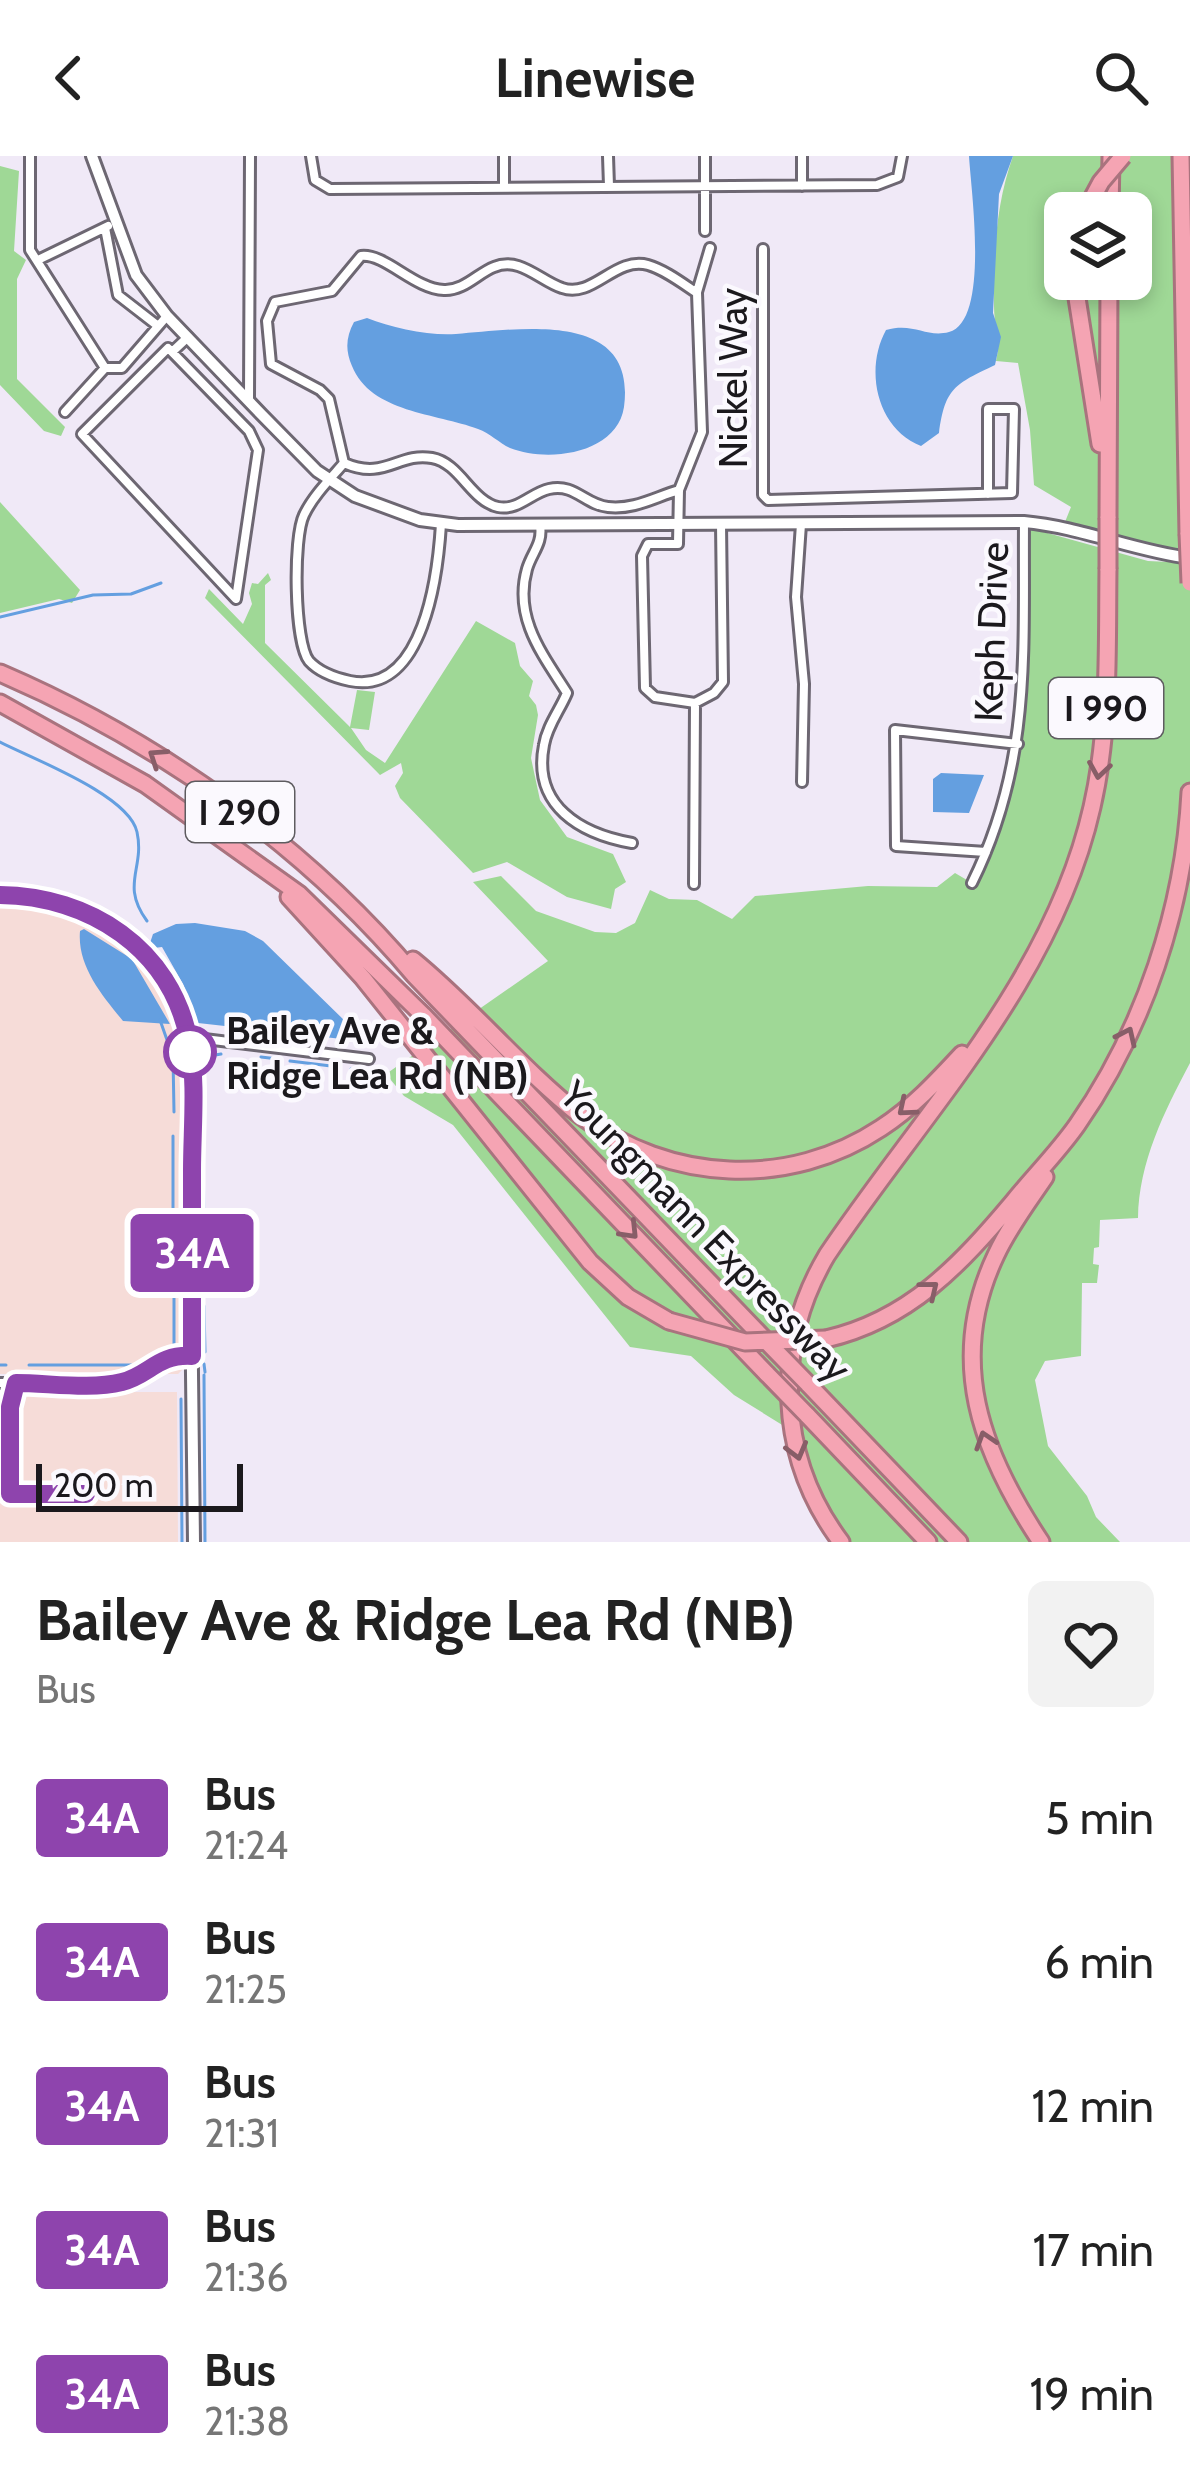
<!DOCTYPE html>
<style>
body{margin:0;font-family:Cabin,sans-serif;background:#f2f2f2;color:#222;height:100vh;display:flex;flex-direction:column;font-size:45px;white-space:nowrap}
*{box-sizing:border-box;margin:0}
p{font-size:39px;color:#767676}
.icon{flex:none;width:66px;height:66px;fill:none;stroke:currentColor;stroke-width:2;stroke-linecap:round;stroke-linejoin:round}
.map{position:relative;height:1386px;overflow:hidden}
.side{display:flex;flex-direction:column;background:#fff;flex:1}
.side>*{flex:none}
.badge{padding:0 24px;border-radius:9px;font-size:42px;line-height:78px}
.controls{position:absolute;left:1044px;top:36px;display:grid;gap:24px}
.controls a{display:grid;place-items:center;width:108px;height:108px;border-radius:18px;background:#fff;box-shadow:0 6px 18px #0003;font-size:60px}
.scale{position:absolute;left:36px;bottom:30px;width:207px;box-sizing:border-box;padding-left:12px;border:6px solid #1b191d;border-top:0;font-size:33px;line-height:42px;white-space:nowrap;color:#1b191d;-webkit-text-stroke:9px #fbf9fe;paint-order:stroke}
.map>.badge{position:absolute;translate:-50% -50%;box-shadow:0 0 0 6px #fff}
.round{display:grid;place-items:center;flex:none;width:126px;height:126px;border-radius:18px;background:#f2f2f2}
.headline{display:flex;align-items:center;justify-content:space-between;height:204px;padding:0 36px}
h1{font-size:57px;font-weight:700;line-height:90px}
ul{padding:0;list-style:none}
li{display:flex;align-items:center;gap:36px;height:144px;padding:0 36px}
li div{flex:1}
li b{display:block;font-size:45px}
li em{font-style:normal}
li .badge{min-width:132px;font-weight:700;text-align:center}
header{display:flex;justify-content:space-between;align-items:center;height:156px;padding:0 36px;background:#fff;font-size:54px;font-weight:700}
.map>svg:first-child{display:block}
.commercial{fill:#f6dcd8}
.green{fill:#9fd896;fill-rule:evenodd}
.water{fill:#649fe0}
.lines{fill:none;stroke-linecap:round;stroke-linejoin:round}
.stream{stroke:#649fe0;stroke-width:3}
.minor-casing{stroke:#6d6772;stroke-width:14}
.tertiary-casing{stroke:#6d6772;stroke-width:16}
.motorway-casing{stroke:#a9737e;stroke-width:21}
.minor{stroke:#fff;stroke-width:8}
.tertiary{stroke:#fff;stroke-width:10}
.motorway{stroke:#f5a4b3;stroke-width:15}
.motorway-bridge-casing{stroke:#a9737e;stroke-width:21;stroke-linecap:butt}
.motorway-bridge{stroke:#f5a4b3;stroke-width:15}
.oneway{stroke:#885e68}
.line-casing{stroke:#fff;stroke-width:27}
.line{stroke:#8e44ad;stroke-width:18}
.stop-dot{fill:#fff;stroke:#8e44ad;stroke-width:6}
.labels{text-anchor:middle;dominant-baseline:central;stroke-width:9;stroke-linejoin:round;paint-order:stroke}
.shield{fill:#fbf9fe;stroke:#5e5c60;stroke-width:3}
.shield-label{font-size:36px;font-weight:bold;fill:#1b191d}
.street-label{font-size:39px;fill:#1b191d;stroke:#fbf9fe}
.stop-label{font-size:39px;font-weight:bold;fill:#1b191d;stroke:#fbf9fe;text-anchor:start}
</style>
<header><svg class="icon" aria-label="back" viewBox="0 0 24 24"><path d="M15 5l-7 7 7 7"/></svg>Linewise<svg class="icon" aria-label="search" viewBox="0 0 24 24"><circle cx="10" cy="10" r="6"/><path d="M15 15l6 6"/></svg></header>
<div class="map">
<svg width="1190" height="1386" viewBox="0 0 1190 1386">
<rect width="100%" height="100%" fill="#f0e9f7"/>
<!-- commercial -->
<path class="commercial" d="M0 747 54 752 107 775 139 803 165 839 175 862 181 908 183 1213 178 1218H0Z
M0 1236H177L178 1386H0Z"/>
<!-- green -->
<path class="green" d="M1013 0H1190V395L1131 386 1065 366 1071 351 1034 329 1030 274 1018 207 996 205C1002 178 994 174 994 150 993 99 996 48 1013 0ZM1065 57H1131V123H1065Z
M0 10 19 15 14 95 26 104 17 123V223L65 271 61 280 44 275 0 229Z
M0 346 80 434 72 447 59 443 0 457Z
M1033 373 1148 405 1190 407V907C1164 956 1139 1006 1138 1062L1100 1064 1099 1091 1094 1092 1093 1108 1099 1109 1097 1127H1082L1081 1200 1045 1205 1035 1224 1048 1290 1087 1340 1096 1361 1120 1386H841L792 1275 734 1239 691 1200 630 1191 453 969 404 940 386 918 548 805 473 726 501 720 536 755 595 776 616 777 635 767 650 734 669 743 697 744 732 763 755 740 868 730 937 731 955 717 972 727 986 696 1018 588 1024 380Z
M268 417 271 424 265 429V487L350 571 357 534 375 536 369 574 351 572 366 594 385 607 476 465 515 487 520 510 533 525 529 540 536 549 538 559 531 602 540 644 567 681 613 698 626 726 615 733 611 753 567 741 507 706 473 717 400 642 395 630 403 617 401 607 380 619 205 442 209 433 243 468 252 448 249 437 252 427 258 428Z"/>
<!-- water -->
<path class="water" d="M969 0H1013L999 38 993 157 1001 181 995 209C955 228 945 232 939 277L921 290C877 273 864 214 886 174 914 166 926 182 949 176 990 165 971 35 969 0Z
M367 162C392 172 429 180 456 178 521 173 637 153 624 251 617 298 548 307 510 292 499 287 490 277 478 273 436 257 371 257 352 210 345 194 346 181 354 166Z
M941 617 984 619 969 657 933 656V623Z
M195 767 245 775 263 785 347 867 353 877 351 884 198 867 183 828 162 791 154 792 150 787 153 778 176 768Z
M84 773 132 803 170 868 123 865C102 839 77 810 80 775Z"/>
<g class="lines">
<!-- stream -->
<path class="stream" d="M0 461 93 439 131 438 161 427
M0 586C33 603 129 639 137 676 145 713 120 728 147 765
M160 864 173 901 174 956
M261 901 278 903
M290 905 331 910
M351 913 363 915
M204 1067 202 917 204 901 221 898
M173 1068V980
M174 1092V1192
M204 1138 205 1087
M204 1150 205 1196
M168 1208 169 1212
M204 1208 205 1216
M0 1209H6
M29 1209H132
M204 1219 205 1386
M181 1243 182 1386"/>
<defs>
<path id="minor" d="M30 0V94L105 212
M311 0 315 24 330 33 877 29 898 21 902 0
M504 0V32
M608 0 609 30
M705 0V75
M802 0V30
M105 72 118 139 158 170
M763 93V339L768 344 1012 337 1014 253H988V338
M40 103 108 70
M697 136 710 92
M172 196 249 275 258 294 236 443 82 278 168 192 172 196 188 181
M249 244 250 0
M65 256 105 212H122L167 160
M344 307 329 243 320 234 271 208 267 165 275 146 332 135 361 100C385 97 414 133 444 134 464 135 478 117 494 111 520 100 540 125 562 132 593 143 615 100 648 109 665 114 682 127 697 137L702 276 679 334 678 388H648L642 400 645 532 655 541 695 547
M441 368C438 417 424 540 350 525 336 522 319 516 309 505 294 486 293 381 304 359 313 340 330 323 344 307 385 325 398 296 432 302 460 307 471 345 498 351 518 355 531 337 549 333 575 327 585 349 608 351 634 354 655 341 679 334
M801 368 796 441 804 528 802 626
M540 369C543 388 532 396 527 413 513 462 543 499 567 537 560 554 547 570 544 589 532 650 581 678 632 687
M986 696 896 690 895 574 1018 588
M972 727C1032 606 1023 495 1024 366
M694 728 695 547 714 537 723 526 721 368
M188 881 369 903
M0 1227 111 1228C142 1222 159 1198 192 1200"/>
<path id="tertiary" d="M92 0 136 119 167 160 262 259 317 315 355 340 420 364 458 369 1024 366C1081 371 1134 395 1190 402
M0 739C97 740 160 789 188 881L194 1386"/>
<path id="motorway" d="M1181 0 1188 378
M1110 57 1111 0
M1074 123 1100 288
M1108 362 1109 123
M0 517C156 584 305 689 414 819L768 1187
M0 547 145 628 299 738 423 859 767 1218
M289 741 363 822 590 1106 628 1141 669 1165
M413 804C472 852 521 913 581 960 669 1027 789 1033 881 972 912 952 937 925 962 898
M826 1183C909 1164 960 1109 1013 1046 1034 1020 1058 996 1077 969 1144 873 1184 752 1190 636
M808 1228 959 1386
M807 1259 928 1386
M841 1386C777 1301 773 1190 827 1099 923 956 1053 824 1092 651 1110 573 1107 493 1108 413
M1041 1386C981 1296 946 1204 996 1099 1009 1071 1028 1046 1045 1021"/>
</defs>
<!-- minor casing -->
<use href="#minor" class="minor-casing"/>
<!-- tertiary casing -->
<use href="#tertiary" class="tertiary-casing"/>
<!-- motorway casing -->
<use href="#motorway" class="motorway-casing"/>
<!-- minor -->
<use href="#minor" class="minor"/>
<!-- tertiary -->
<use href="#tertiary" class="tertiary"/>
<!-- motorway -->
<use href="#motorway" class="motorway"/>
<defs>
<path id="motorway-bridge" d="M1085 56 1101 26 1123 0
M1188 378 1190 427
M1108 413V362
M669 1165 745 1186 826 1183
M768 1187 808 1228
M767 1218 807 1259"/>
</defs>
<!-- motorway-bridge casing -->
<use href="#motorway-bridge" class="motorway-bridge-casing"/>
<!-- motorway-bridge -->
<use href="#motorway-bridge" class="motorway-bridge"/>
</g>
<!-- one-way arrows -->
<defs><path id="oneway-chevron" d="M-2-3.5L2.5 0L-2 3.5" fill="none" stroke-width="1.6" stroke-linecap="round" stroke-linejoin="round" transform="scale(3)"/></defs>
<g class="oneway">
<use href="#oneway-chevron" transform="translate(157 601) rotate(-146)"/>
<use href="#oneway-chevron" transform="translate(1099 614) rotate(99)"/>
<use href="#oneway-chevron" transform="translate(1127 880) rotate(-65)"/>
<use href="#oneway-chevron" transform="translate(906 952) rotate(140)"/>
<use href="#oneway-chevron" transform="translate(630 1075) rotate(46)"/>
<use href="#oneway-chevron" transform="translate(930 1133) rotate(-39)"/>
<use href="#oneway-chevron" transform="translate(985 1284) rotate(-108)"/>
<use href="#oneway-chevron" transform="translate(797 1295) rotate(75)"/>
</g>
<g class="lines">
<defs>
<path id="line" d="M0 739C89 740 171 792 189 885 197 926 192 973 192 1015 192 1076 192 1138 192 1200 157 1198 150 1219 122 1226 90 1234 49 1227 16 1227L10 1251V1338H86"/>
</defs>
<!-- line casing -->
<use href="#line" class="line-casing"/>
<!-- line -->
<use href="#line" class="line"/>
</g>
<!-- markers -->
<circle class="stop-dot" cx="190" cy="896" r="24"/>
<g class="labels">
<!-- shield labels -->
<g class="shield">
<rect x="1049" y="522" width="114" height="60" rx="9"/>
<rect x="186" y="626" width="108" height="60" rx="9"/>
</g>
<g class="shield-label">
<text x="1106" y="552">I 990</text>
<text x="240" y="656">I 290</text>
</g>
<!-- street labels -->
<g class="street-label">
<text transform="translate(733 222) rotate(-90)">Nickel Way</text>
<text transform="translate(991 476) rotate(-88)">Keph Drive</text>
<text transform="translate(706 1075) rotate(46)">Youngmann Expressway</text>
</g>
<!-- stop labels -->
<g class="stop-label">
<text x="226" y="874">Bailey Ave &amp;<tspan x="226" dy="45">Ridge Lea Rd (NB)</tspan></text>
</g>
</g>
</svg>
<div class="controls">
<a><svg class="icon" aria-label="layers" viewBox="0 0 24 24"><path d="M12 4l9 5-9 5-9-5zM3 14l9 5 9-5"/></svg></a>
</div>
<div class="scale">200 m</div>
<b class="badge" style="left:192px;top:1097px;background:#8e44ad;color:#fff">34A</b>
</div>
<section class="side">
<div class="headline"><div><h1>Bailey Ave &amp; Ridge Lea Rd (NB)</h1><p>Bus</p></div><a class="round"><svg class="icon" aria-label="heart" viewBox="0 0 24 24"><path d="M12 20l-8-8c-3-5 5-10 8-4 3-6 11-1 8 4z"/></svg></a></div>
<ul>
<li><span class="badge" style="background:#8e44ad;color:#fff">34A</span><div><b>Bus</b><p>21:24</p></div><em>5 min</em></li>
<li><span class="badge" style="background:#8e44ad;color:#fff">34A</span><div><b>Bus</b><p>21:25</p></div><em>6 min</em></li>
<li><span class="badge" style="background:#8e44ad;color:#fff">34A</span><div><b>Bus</b><p>21:31</p></div><em>12 min</em></li>
<li><span class="badge" style="background:#8e44ad;color:#fff">34A</span><div><b>Bus</b><p>21:36</p></div><em>17 min</em></li>
<li><span class="badge" style="background:#8e44ad;color:#fff">34A</span><div><b>Bus</b><p>21:38</p></div><em>19 min</em></li>
</ul>
</section>
